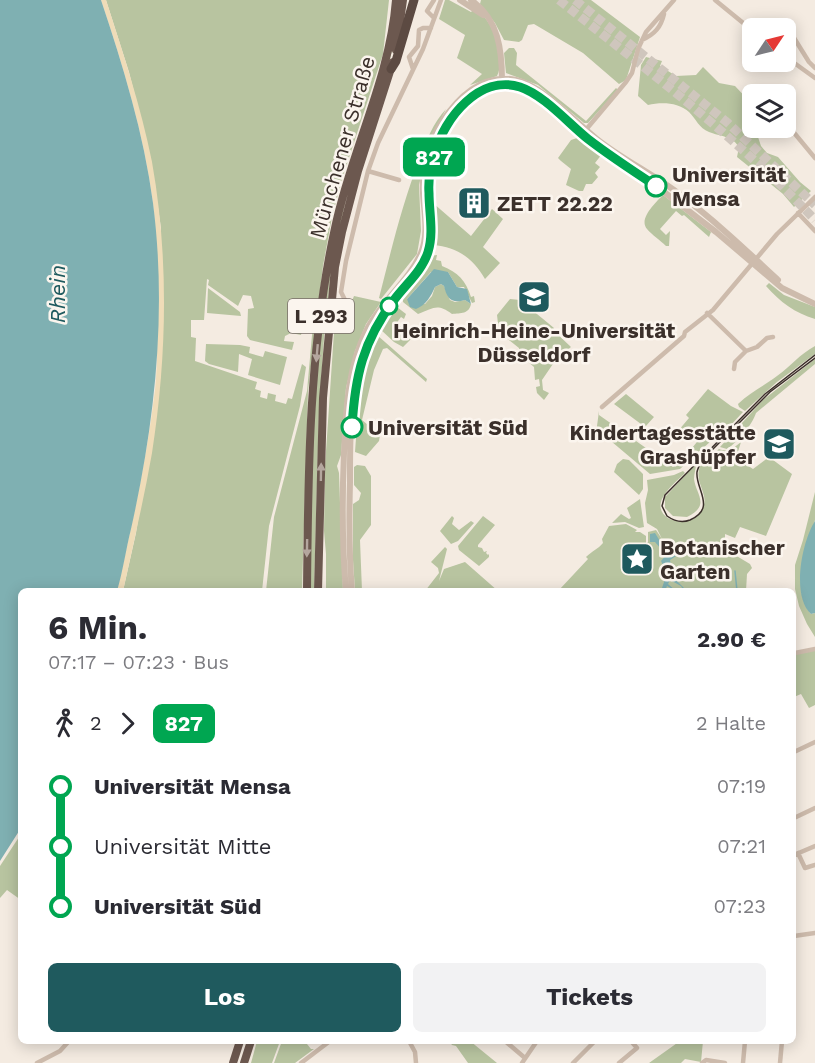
<!DOCTYPE html>
<html lang="de">
<meta charset="utf-8">
<style>
body{margin:0;font-family:"Work Sans",sans-serif;background:#f2f2f3;color:#2b2b33;height:100vh;display:flex;flex-direction:column;font-size:22px;white-space:nowrap}
*{box-sizing:border-box;margin:0}
p{font-size:20px;color:#7c7c81}
.icon{flex:none;width:33px;height:33px;fill:none;stroke:currentColor;stroke-width:2;stroke-linecap:round;stroke-linejoin:round}
.map{position:relative;flex:1;overflow:hidden}
.side{position:absolute;left:18px;top:588px;width:778px;height:456px;display:flex;flex-direction:column;background:#fff;border-radius:9px;box-shadow:0 3px 15px #0003}
.side>*{flex:none}
.badge{padding:0 12px;border-radius:9px;font-size:21px;line-height:39px}
.needle{width:39px;rotate:55deg}
.fabs{position:absolute;left:742px;top:18px;display:grid;gap:12px}
.fabs a{display:grid;place-items:center;width:54px;height:54px;border-radius:9px;background:#fff;box-shadow:0 3px 15px #0003;font-size:30px}
.map>.badge{position:absolute;translate:-50% -50%;box-shadow:0 0 0 3px #fff}
.legs{display:flex;align-items:center;gap:9px;height:66px;padding:0 30px;font-size:20px}
.legs p{margin-inline-start:auto}
.head{display:flex;align-items:center;justify-content:space-between;height:102px;padding:0 30px}
h1{font-size:33px;font-weight:700;line-height:45px}
.primary-button{display:flex;gap:12px;margin-top:auto;padding:12px 30px}
.primary-button a{flex:1;height:69px;border-radius:9px;background:#1f5a5e;color:#fff;font-size:24px;font-weight:700;line-height:69px;text-align:center}
.primary-button a+a{background:#f2f2f3;color:#2b2b33}
ul{padding:0 30px;list-style:none}
li{display:flex;align-items:center;gap:21px;height:60px;font-size:22px}
li i{display:grid;place-items:center;width:9px;height:100%;margin:0 8px;background:currentColor}
li i::after{content:'';width:15px;height:15px;margin:-8px;border:4px solid;border-radius:50%;background:#fff}
li p{margin-inline-start:auto}
li:first-child i{background:linear-gradient(#0000 50%,currentColor 0)}
li:last-child i{background:linear-gradient(currentColor 50%,#0000 0)}
.map>svg:first-child{display:block}
.green{fill:#b8c4a0}
.sand{fill:#efdcb8}
.water{fill:#7fb0b2}
.lines{fill:none;stroke-linecap:round;stroke-linejoin:round}
.stream{stroke:#7fb0b2;stroke-width:1.5}
.motorway-tunnel{stroke:#cfc6bd;stroke-width:9;stroke-dasharray:9 4.5;stroke-linecap:butt}
.minor{stroke:#cdbbac;stroke-width:4.5}
.tertiary{stroke:#cdbbac;stroke-width:6}
.trunk{stroke:#6c584f;stroke-width:8}
.motorway{stroke:#5c4a42;stroke-width:9}
.tram{stroke:#3b302b;stroke-width:1.5}
.oneway{fill:#b4a69e}
.line-1-casing{stroke:#fff;stroke-width:14}
.line-1{stroke:#00a651;stroke-width:9}
.stop-1-dot{fill:#fff;stroke:#00a651;stroke-width:3}
.labels{text-anchor:middle;dominant-baseline:central;stroke-width:5;stroke-linejoin:round;paint-order:stroke}
.shield{fill:#fbf5ee;stroke:#756b66;stroke-width:1.5}
.shield-label{font-size:20px;font-weight:bold;fill:#3b302b}
.street-label{font-size:21px;fill:#3b302b;stroke:#fbf5ee}
.stop-label{font-size:21px;font-weight:bold;fill:#3b302b;stroke:#fbf5ee;text-anchor:start}
.poi-label{font-size:21px;font-weight:bold;fill:#3b302b;stroke:#fbf5ee;text-anchor:start}
.water-label{font-size:22px;font-style:italic;fill:#1f5a5e;stroke:#fbf5ee}
</style>
<div class="map">
<svg width="815" height="1063" viewBox="0 0 815 1063">
<rect width="100%" height="100%" fill="#f4ebe1"/>
<!-- green -->
<path class="green" d="M106 0H389L383 54 342 179 332 217 323 266 308 391 302 591H266L274 517 307 391 313 324 304 322 301 335 291 333 285 336 284 341 294 342 292 350 250 340 247 336 248 309 254 308 251 296 243 295 238 306 208 285 209 280 207 279 204 320H191V337L196 338 195 361 257 382 255 389 261 391 260 397 267 399 268 393 276 395 275 401 286 404 288 398 292 399 302 364 306 367 300 406 269 526 262 591H123L136 533 161 373V228L151 160 129 72Z
M445 0H449L471 12 473 10C478 13 483 15 486 19 496 32 505 60 497 76L470 85 482 74 457 58 465 35 439 19Z
M481 0H591L640 37 626 80 619 84 583 53 534 24 528 25 522 40 519 42 504 40 495 23 480 4Z
M399 16 391 55 346 198 331 271 325 324 319 411 314 591H310C311 487 311 381 328 278 343 189 374 102 399 16Z
M509 48H514L517 53 516 65 586 121 616 88 618 90 588 123H584L538 85 506 73 504 53Z
M646 57 662 61 660 66 676 76 696 75 703 67 719 83 735 86 753 105V128H765L757 134 761 146 767 153 778 157 800 182 811 191 794 207 783 194 737 157 739 147C731 135 721 137 709 132 699 128 696 119 689 112 678 102 661 102 648 105L638 96 641 65Z
M446 109 429 143 419 185 421 231 417 254 381 299 379 298C391 251 402 204 420 158 426 141 433 123 446 109Z
M580 137 602 154 595 163 600 167 595 173 598 177 592 184H586L583 191H579L566 185 571 169 561 161 563 158 561 161 558 158 571 140Z
M663 195 711 232 709 237 684 215 682 216 676 211 660 229 666 235 670 231 669 246H666C660 240 652 235 647 229 638 219 656 202 663 195Z
M433 203 471 236 492 209 503 219 483 247 500 263 485 279C473 258 457 247 433 245L435 230Z
M437 255 436 260 441 261 442 266C458 272 466 281 471 297L474 296 475 302 472 303 464 287H457L448 272H431L407 299 425 304 432 296 435 287 441 284 444 286 450 300 455 302 465 300 471 304C469 314 461 313 452 314 437 303 434 308 418 314L403 302V295L424 269 430 256Z
M769 283 784 295 815 307V319C795 313 780 302 766 286Z
M208 288 240 312 241 316 207 313Z
M354 296 381 302 366 324 355 351 346 388 341 455 337 466 339 473 343 591H326V554L324 531 325 466 336 302 344 309 350 306Z
M510 299 520 300 554 328 553 330 571 347 557 358 542 380 543 390 549 393 544 400 537 393 536 387 540 386 539 379 535 380 534 367 520 355 519 348 499 332 497 315Z
M397 307 406 314 404 319 401 317 398 321 399 325 413 337 403 347 394 342 380 329 383 321Z
M377 335 427 379 426 382 387 348 383 349 374 370 362 420 380 435 379 441 366 456 355 452 360 382 368 351 374 337Z
M206 344 240 345 250 347 249 353 263 357 265 351 287 357 280 385 248 375 252 359 239 354 238 372 209 364 205 361Z
M815 346V354L777 382 745 411 739 407 738 404C750 392 764 386 777 376 791 366 800 354 815 346Z
M815 359V364L756 413C752 425 738 442 727 449L720 447 763 400Z
M708 389 731 406 743 412 716 441 702 432 678 431 689 418 686 415Z
M626 394 654 417 645 427 614 404Z
M599 411V415L673 467 687 454 702 436 711 441 680 469 650 474 599 431 597 426Z
M741 442 736 458 753 469 769 457 792 474 766 536 740 527 735 538 725 534V549L750 564 752 568 747 574 746 591H553L559 590 588 559 586 557C592 551 598 549 603 543L602 539 609 526 626 524 637 530 635 532H640L646 536V545L648 542V532L656 530 662 539 657 529 647 523 645 503 648 490 647 480 674 475 683 471 685 473C678 480 668 488 663 497 651 519 685 529 698 515 714 498 695 486 699 470 700 462 707 457 712 451L714 453 719 449C729 453 733 448 741 442Z
M623 459 629 460 643 474V489L639 495 614 472 617 464Z
M696 464C696 468 694 474 694 479 696 495 711 505 687 517L673 516 665 508V497Z
M357 465 365 466 371 476V525L360 540 362 591H355L353 560V504L359 500 361 493 354 485V467Z
M815 492C815 500 815 511 815 520 809 549 789 586 811 614L815 613V637L807 624 799 606 795 589V565L803 540Z
M640 499 644 527 639 528 625 522 612 523 621 514 629 519 631 518 627 508Z
M452 516 454 518 452 524 459 530 471 521 474 523 458 541 451 544 440 531Z
M483 516 495 525 478 545V547L482 548 484 552 487 551 486 553 488 555 489 554V557L479 566 459 550 458 546Z
M445 547 447 549 439 581 444 569 465 562 498 591H425L439 573 438 568 431 562Z
M815 650V705L809 708 801 694 794 697V654Z
M21 834V900L7 890 0 898V866Z
M257 1041H280L272 1063H251Z
M282 1041H305L306 1043 309 1041 307 1044 311 1049H314L295 1063H274Z
M449 1041H470L497 1063H468L456 1046 452 1045Z
M680 1041H703L701 1062 685 1059 681 1063H649Z"/>
<!-- sand -->
<path class="sand" d="M101 0H106C123 53 141 107 152 162 169 257 167 357 152 453 144 499 133 545 123 591H117C132 524 147 458 155 390 158 362 157 335 157 308 157 273 157 237 153 203 144 134 123 66 101 0Z"/>
<!-- water -->
<path class="water" d="M0 0H101C123 66 144 134 153 203 167 312 155 422 131 529 126 549 123 571 117 591H21V828L0 861Z
M434 269 448 272 457 287 467 289 471 304 465 300C452 304 447 299 444 286L441 284 435 287C431 296 426 305 416 309L410 307 407 299Z
M815 521V613L811 614C791 596 802 541 815 521Z
M655 533 663 546H675L680 550 679 554 670 560 673 577 687 591H684L681 586 670 580 668 584 676 591 667 586 665 591H661L667 573 661 561 669 552 661 549 655 542H650V534Z"/>
<g class="lines">
<!-- stream -->
<path class="stream" d="M735 571 737 591"/>
<!-- motorway-tunnel -->
<path class="motorway-tunnel" d="M559 0C647 70 738 138 815 220
M575 0 728 123 815 205"/>
<!-- minor -->
<path class="minor" d="M434 0 427 11 434 18
M715 0 753 31
M768 28 780 23 786 25 809 62 815 68
M642 40C655 34 661 27 664 14
M786 57 815 78
M413 69 409 57 418 46 419 30 423 28H431
M786 123 815 158
M584 132 626 82 632 73 638 49 646 32 674 0
M368 171 399 180
M798 213 815 231
M345 300 341 292 346 261 368 171 378 143 423 49 441 0
M707 313 746 351 735 362 734 369
M746 351 757 347 767 338 773 337
M602 407 684 336 685 332 713 310 777 234 815 197
M795 653 815 649
M794 752 815 742
M794 818 815 808
M798 853 805 868 815 865
M794 855 815 846
M794 936 815 933
M409 1041 415 1052 416 1063
M505 1041 525 1058
M37 1063 60 1051 69 1041
M301 1063 330 1041
M522 1063 537 1041
M573 1063 595 1041
M619 1063 637 1048 631 1041
M702 1063 706 1060 725 1063
M743 1063 745 1041
M780 1063 782 1041"/>
<!-- tertiary -->
<path class="tertiary" d="M460 0 483 15
M471 0C499 19 502 51 502 81
M346 591C342 545 342 499 344 453 346 412 347 369 366 331 380 302 409 281 421 253 429 234 424 212 423 193 421 170 429 142 441 123 458 97 483 73 516 80 542 85 575 122 597 139 621 158 649 172 674 190 711 217 745 249 778 280
M352 591C349 555 349 518 350 482 350 438 349 379 369 339 377 323 387 307 399 293 410 281 422 269 428 253 436 230 427 204 430 181 435 133 472 64 530 92L604 152 664 192 716 232 782 288 815 304"/>
<!-- trunk -->
<path class="trunk" d="M396 50 403 0
M307 591C308 470 309 347 335 228 351 151 390 79 396 0
M318 591 323 398 335 267 342 232 358 171 393 62
M233 1063 240 1041
M244 1063 251 1041"/>
<!-- motorway -->
<path class="motorway" d="M391 69 396 61 414 0"/>
<!-- tram -->
<path class="tram" d="M815 355 765 394 665 495 662 506 667 516C674 521 682 523 690 520 717 508 695 489 697 472 698 467 701 463 703 459L770 392 815 358"/>
</g>
<!-- one-way arrows -->
<defs><path id="oneway-solid" d="M-6-.8H1V-3.2L6.5 0L1 3.2V.8H-6Z" transform="scale(1.5)"/></defs>
<g class="oneway">
<use href="#oneway-solid" transform="translate(317 353) rotate(95)"/>
<use href="#oneway-solid" transform="translate(321 472) rotate(-89)"/>
<use href="#oneway-solid" transform="translate(307 548) rotate(91)"/>
</g>
<g class="lines">
<defs>
<path id="line-1" d="M352 427C355 376 363 341 394 300 406 284 422 271 428 252 434 233 429 212 429 193 428 180 431 165 435 153 444 118 480 74 520 87 544 95 568 123 588 139 610 156 633 171 656 186"/>
</defs>
<!-- line-1 casing -->
<use href="#line-1" class="line-1-casing"/>
<!-- line-1 -->
<use href="#line-1" class="line-1"/>
</g>
<!-- icons -->
<defs>
<symbol id="building-square" viewBox="-11 -11 22 22"><rect x="-9" y="-9" width="18" height="18" rx="4" fill="#1f5a5e" stroke="#fbf5ee"/><path d="M-4-6H4V6H1V3H-1V6H-4ZM-2.5-4.3h1.7v1.8h-1.7ZM.8-4.3h1.7v1.8H.8ZM-2.5-1h1.7V.8h-1.7ZM.8-1h1.7V.8H.8Z" fill="#fff"/></symbol>
<symbol id="university-square" viewBox="-11 -11 22 22"><rect x="-9" y="-9" width="18" height="18" rx="4" fill="#1f5a5e" stroke="#fbf5ee"/><path d="M0-5L7-2L0 1L-7-2ZM-4 1L0 2.5L4 1V4Q0 6-4 4Z" fill="#fff"/></symbol>
<symbol id="school-square" viewBox="-11 -11 22 22"><rect x="-9" y="-9" width="18" height="18" rx="4" fill="#1f5a5e" stroke="#fbf5ee"/><path d="M0-5L7-2L0 1L-7-2ZM-4 1L0 2.5L4 1V4Q0 6-4 4Z" fill="#fff"/></symbol>
<symbol id="sight-square" viewBox="-11 -11 22 22"><rect x="-9" y="-9" width="18" height="18" rx="4" fill="#1f5a5e" stroke="#fbf5ee"/><path d="M0-6L1.8-2.2L6-1.7L2.9 1.2L3.7 5.4L0 3.3L-3.7 5.4L-2.9 1.2L-6-1.7L-1.8-2.2Z" fill="#fff"/></symbol>
</defs>
<g fill-rule="evenodd">
<use href="#building-square" x="455" y="184" width="38" height="38"/>
<use href="#university-square" x="515" y="278" width="38" height="38"/>
<use href="#school-square" x="760" y="425" width="38" height="38"/>
<use href="#sight-square" x="618" y="540" width="38" height="38"/>
</g>
<!-- markers -->
<g class="stop-1-dot">
<circle cx="656" cy="186" r="10"/>
<circle cx="389" cy="306" r="8"/>
<circle cx="352" cy="427" r="10"/>
</g>
<g class="labels">
<!-- shield labels -->
<rect class="shield" x="288" y="299" width="66" height="34" rx="4.5"/>
<g class="shield-label">
<text x="321" y="316">L 293</text>
</g>
<!-- street labels -->
<g class="street-label">
<text transform="translate(342 147) rotate(-74)">Münchener Straße</text>
</g>
<!-- stop labels -->
<g class="stop-label">
<text x="672" y="174">Universität<tspan x="672" dy="24">Mensa</tspan></text>
<text x="368" y="427">Universität Süd</text>
</g>
<!-- poi labels -->
<g class="poi-label">
<text x="497" y="203">ZETT 22.22</text>
<text x="534" y="330" text-anchor="middle">Heinrich-Heine-Universität<tspan x="534" dy="24">Düsseldorf</tspan></text>
<text x="756" y="432" text-anchor="end">Kindertagesstätte<tspan x="756" dy="24">Grashüpfer</tspan></text>
<text x="660" y="547">Botanischer<tspan x="660" dy="24">Garten</tspan></text>
</g>
<!-- water labels -->
<g class="water-label">
<text transform="translate(57 294) rotate(-90)">Rhein</text>
</g>
</g>
</svg>
<div class="fabs">
<a><svg class="needle" viewBox="-14 -14 28 28"><path d="M0-13l5 13h-10z" fill="#e53935"/><path d="M0 13l5-13h-10z" fill="#7c7c81"/></svg></a>
<a><svg class="icon" aria-label="layers" viewBox="0 0 24 24"><path d="M12 4l9 5-9 5-9-5zM3 14l9 5 9-5"/></svg></a>
</div>
<b class="badge" style="left:434px;top:157px;background:#00a651;color:#fff">827</b>
<section class="side">
<div class="head"><div><h1>6 Min.</h1><p>07:17 – 07:23 · Bus</p></div><b>2.90 €</b></div>
<div class="legs"><svg class="icon" aria-label="walk" viewBox="0 0 24 24"><circle cx="13" cy="4" r="2"/><path d="M13 8l-2 6 4 7M11 14l-3 7M7 12l3-4h3l4 4"/></svg>2<svg class="icon" aria-label="forward" viewBox="0 0 24 24"><path d="M9 5l7 7-7 7"/></svg><b class="badge" style="background:#00a651;color:#fff">827</b><p>2 Halte</p></div>
<ul>
<li><i style="color:#00a651"></i><b>Universität Mensa</b><p>07:19</p></li>
<li><i style="color:#00a651"></i><span>Universität Mitte</span><p>07:21</p></li>
<li><i style="color:#00a651"></i><b>Universität Süd</b><p>07:23</p></li>
</ul>
<div class="primary-button"><a>Los</a><a>Tickets</a></div>
</section>
</div>
